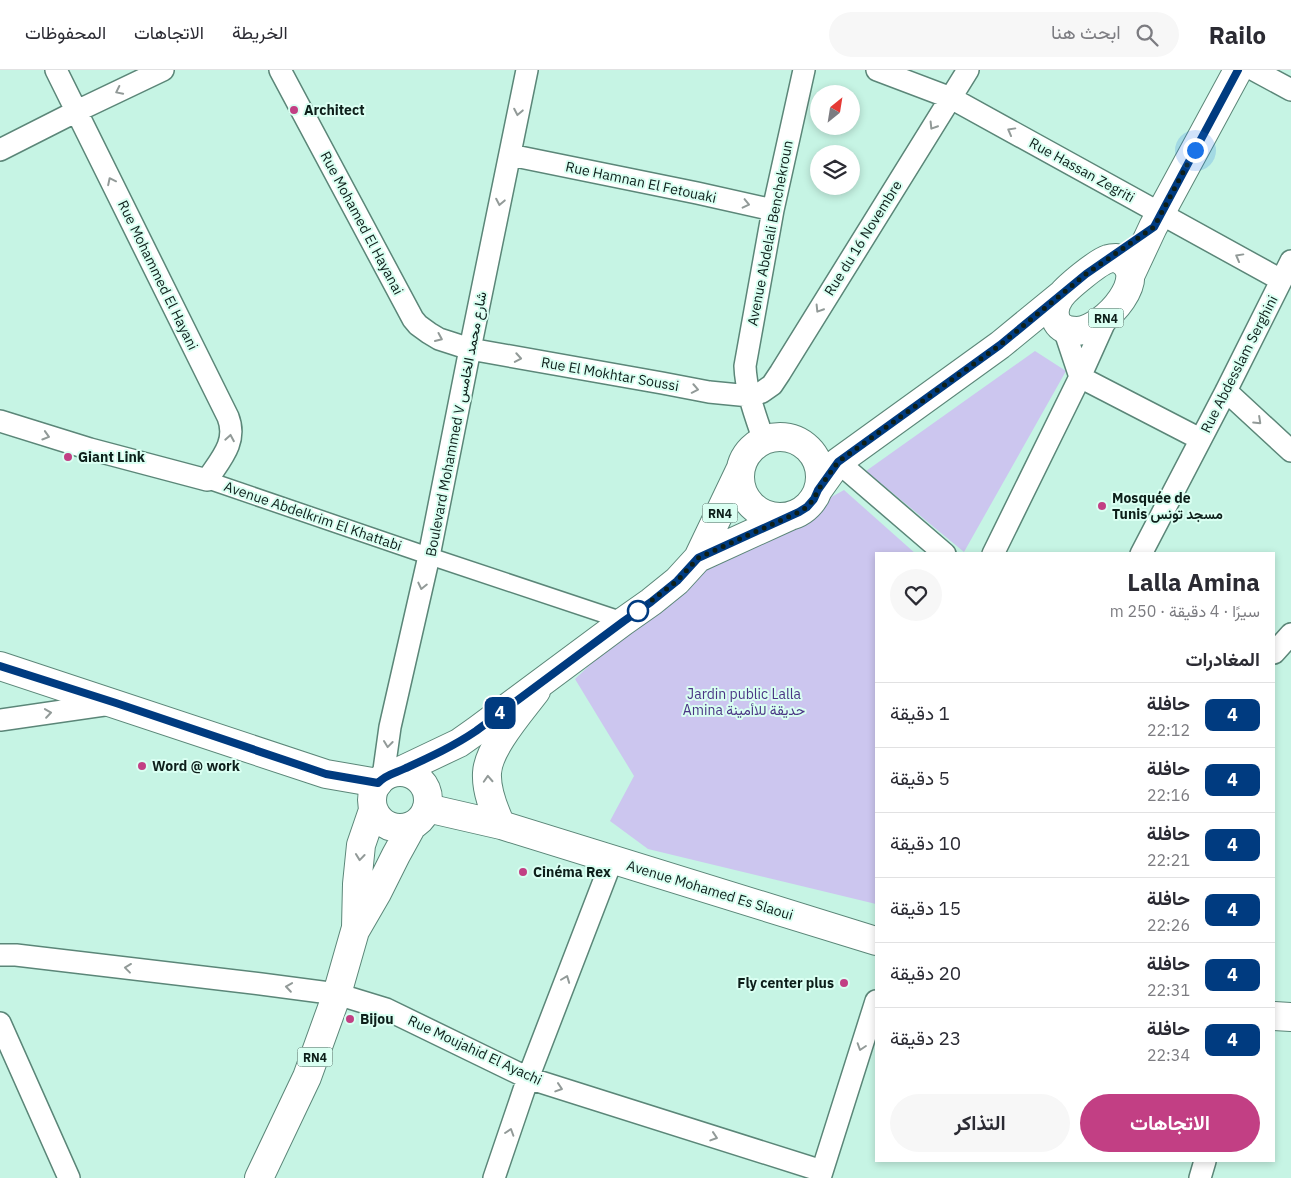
<!DOCTYPE html>
<html lang="ar">
<meta charset="utf-8">
<style>
body{margin:0;font-family:"IBM Plex Sans",Vazirmatn,sans-serif;background:#f7f7f7;color:#2b2b33;direction:rtl;height:100vh;display:flex;flex-direction:column;font-size:19px;white-space:nowrap}
*{box-sizing:border-box;margin:0}
p{font-size:16px;color:#7c7c81}
.icon{flex:none;width:28px;height:28px;fill:none;stroke:currentColor;stroke-width:2;stroke-linecap:round;stroke-linejoin:round}
.map{position:relative;flex:1;overflow:hidden;direction:ltr}
.sheet{position:absolute;left:875px;top:482px;width:400px;height:610px;display:flex;flex-direction:column;background:#fff;border-radius:0px;box-shadow:0 2px 8px #0003;direction:rtl}
.sheet>*{flex:none}
.badge{padding:0 10px;border-radius:8px;font-size:18px;line-height:32px}
.needle{width:32px;rotate:30deg}
.tools{position:absolute;left:810px;top:15px;display:grid;gap:10px}
.tools a{display:grid;place-items:center;width:50px;height:50px;border-radius:50%;background:#fff;box-shadow:0 2px 8px #0003;font-size:25px}
.you{position:absolute;width:25px;height:25px;margin:-12px;border:4px solid #fff;border-radius:50%;background:#1a73e8;box-shadow:0 0 0 8px #1a73e833}
.map>.badge{position:absolute;translate:-50% -50%;box-shadow:0 0 0 2px #fff}
h2{padding:0 15px;font-size:19px;line-height:45px}
.round{display:grid;place-items:center;flex:none;width:52px;height:52px;border-radius:26px;background:#f7f7f7}
.head{display:flex;align-items:center;justify-content:space-between;height:85px;padding:0 15px}
h1{font-size:24px;font-weight:700;line-height:38px}
.action{display:flex;gap:10px;margin-top:auto;padding:10px 15px}
.action a{flex:1;height:58px;border-radius:30px;background:#c23f84;color:#fff;font-size:20px;font-weight:700;line-height:58px;text-align:center}
.action a+a{background:#f7f7f7;color:#2b2b33}
ul{padding:0;list-style:none}
li{display:flex;align-items:center;gap:15px;height:65px;padding:0 15px;border-top:1px solid #e1e1e2}
li div{flex:1}
li b{display:block;font-size:19px}
li em{font-style:normal}
li .badge{min-width:55px;font-weight:700;text-align:center}
header{display:flex;align-items:center;gap:30px;box-sizing:border-box;height:70px;padding:0 25px;background:#fff;border-bottom:1px solid #e1e1e2}
header strong{font-size:24px}
nav{display:flex;gap:28px;margin-inline-start:auto;font-size:18px}
.search{width:350px;height:45px;background:#f7f7f7;display:flex;align-items:center;gap:12px;box-sizing:border-box;padding:0 18px;border-radius:28px;color:#7c7c81;font-size:19px}
.map>svg:first-child{display:block}
.green{fill:#ccc6ef}
.lines{fill:none;stroke-linecap:round;stroke-linejoin:round}
.pedestrian-casing{stroke:#5b8678;stroke-width:19}
.minor-casing{stroke:#5b8678;stroke-width:24}
.tertiary-casing{stroke:#5b8678;stroke-width:30}
.primary-casing{stroke:#5b8678;stroke-width:30}
.pedestrian{stroke:#fff;stroke-width:16}
.minor{stroke:#fff;stroke-width:21}
.tertiary{stroke:#fff;stroke-width:28}
.primary{stroke:#fff;stroke-width:28}
.oneway{stroke:#929a98}
.line-casing{stroke:#fff;stroke-width:11}
.line{stroke:#003b80;stroke-width:8}
.walk{stroke:#0d1f1a;stroke-width:5;stroke-dasharray:0 9}
.poi-dot{fill:#c23f84;stroke:#dafff2;stroke-width:2}
.stop-dot{fill:#fff;stroke:#003b80;stroke-width:2.5}
.labels{text-anchor:middle;dominant-baseline:central;stroke-width:4;stroke-linejoin:round;paint-order:stroke}
.shield{fill:#dafff2;stroke:#4a625b;stroke-width:1}
.shield-label{font-size:12px;font-weight:bold;fill:#0d1f1a}
.poi-label{font-size:14px;font-weight:bold;fill:#0d1f1a;stroke:#dafff2;text-anchor:start}
.street-label{font-size:14px;fill:#0d1f1a;stroke:#dafff2}
.park-label{font-size:14px;fill:#4a3684;stroke:#dafff2}
</style>
<header>
<strong>Railo</strong>
<div class="search"><svg class="icon" aria-label="search" viewBox="0 0 24 24"><circle cx="10" cy="10" r="6"/><path d="M15 15l6 6"/></svg>ابحث هنا</div>
<nav><a>الخريطة</a><a>الاتجاهات</a><a>المحفوظات</a></nav>
</header>
<div class="map">
<svg width="1291" height="1108" viewBox="0 0 1291 1108">
<rect width="100%" height="100%" fill="#c6f4e4"/>
<!-- green -->
<path class="green" d="M1035 281 1066 301 964 482 866 401Z
M844 420 916 484H876V834L648 779 610 751 634 706 575 609 678 512Z"/>
<g class="lines">
<defs>
<path id="pedestrian" d="M207 410 429 486 624 551"/>
<path id="minor" d="M280 0 413 249 418 255 429 263 439 269 470 279 662 313 709 322 750 326 762 322 772 315 780 303 968 0
M877 0 951 28 1281 210
M1254 0 1291 20
M0 80 77 41 163 0
M510 85 697 123 773 140
M1064 259 1080 307
M1080 307 1200 369
M1226 321 1291 381
M0 351 90 379 207 410C220 390 238 372 228 347L56 0
M764 371C756 347 746 322 745 296L773 140 804 0
M838 392 945 484
M993 484 1080 307 1107 247
M1141 484 1226 321 1291 191
M1274 583 1291 564
M0 650 111 634
M383 707 390 657 429 486 470 279 527 0
M0 885H16L261 914 337 924 386 939 528 1008 822 1101
M0 953 69 1108
M494 1108 528 1008 612 790
M820 1108 876 931
M1200 1108 1205 1091"/>
<path id="tertiary" d="M0 596 326 704 378 713
M427 738 501 755 876 871
M501 755C494 740 486 721 487 703 488 678 521 641 536 621
M1274 946 1291 947"/>
<path id="primary" d="M1116 188C1155 202 1105 260 1077 261 1069 261 1061 259 1057 252 1053 244 1055 234 1060 227 1066 218 1098 192 1108 189 1111 188 1113 188 1116 188Z
M1131 204 1153 157 1238 0
M740 407a40 40 0 1 1 80 0a40 40 0 1 1-80 0Z
M818 420 838 392 1000 275 1061 225
M698 488 790 446
M372 730a28 28 0 1 1 56 0a28 28 0 1 1-56 0Z
M398 702 459 673 476 661 624 551 651 532 677 511 698 488 741 398
M356 857 357 814 361 775 373 740
M259 1108 307 1007 337 924 355 861 377 823 396 785 412 756"/>
</defs>
<!-- pedestrian casing -->
<use href="#pedestrian" class="pedestrian-casing"/>
<!-- minor casing -->
<use href="#minor" class="minor-casing"/>
<!-- tertiary casing -->
<use href="#tertiary" class="tertiary-casing"/>
<!-- primary casing -->
<use href="#primary" class="primary-casing"/>
<!-- pedestrian -->
<use href="#pedestrian" class="pedestrian"/>
<!-- minor -->
<use href="#minor" class="minor"/>
<!-- tertiary -->
<use href="#tertiary" class="tertiary"/>
<!-- primary -->
<use href="#primary" class="primary"/>
</g>
<!-- one-way arrows -->
<defs><path id="oneway-chevron" d="M-2-3.5L2.5 0L-2 3.5" fill="none" stroke-width="1.6" stroke-linecap="round" stroke-linejoin="round" transform="scale(1.25)"/></defs>
<g class="oneway">
<use href="#oneway-chevron" transform="translate(119 21) rotate(154)"/>
<use href="#oneway-chevron" transform="translate(518 42) rotate(101)"/>
<use href="#oneway-chevron" transform="translate(933 56) rotate(122)"/>
<use href="#oneway-chevron" transform="translate(1011 61) rotate(-151)"/>
<use href="#oneway-chevron" transform="translate(111 111) rotate(-116)"/>
<use href="#oneway-chevron" transform="translate(500 132) rotate(101)"/>
<use href="#oneway-chevron" transform="translate(746 134) rotate(13)"/>
<use href="#oneway-chevron" transform="translate(1239 187) rotate(-151)"/>
<use href="#oneway-chevron" transform="translate(819 239) rotate(122)"/>
<use href="#oneway-chevron" transform="translate(439 268) rotate(24)"/>
<use href="#oneway-chevron" transform="translate(518 288) rotate(10)"/>
<use href="#oneway-chevron" transform="translate(695 319) rotate(11)"/>
<use href="#oneway-chevron" transform="translate(1258 351) rotate(43)"/>
<use href="#oneway-chevron" transform="translate(46 366) rotate(17)"/>
<use href="#oneway-chevron" transform="translate(230 368) rotate(-80)"/>
<use href="#oneway-chevron" transform="translate(422 516) rotate(103)"/>
<use href="#oneway-chevron" transform="translate(48 643) rotate(-8)"/>
<use href="#oneway-chevron" transform="translate(388 674) rotate(97)"/>
<use href="#oneway-chevron" transform="translate(488 709) rotate(-93)"/>
<use href="#oneway-chevron" transform="translate(360 787) rotate(96)"/>
<use href="#oneway-chevron" transform="translate(128 898) rotate(-173)"/>
<use href="#oneway-chevron" transform="translate(566 909) rotate(-69)"/>
<use href="#oneway-chevron" transform="translate(289 917) rotate(-172)"/>
<use href="#oneway-chevron" transform="translate(861 977) rotate(108)"/>
<use href="#oneway-chevron" transform="translate(559 1018) rotate(18)"/>
<use href="#oneway-chevron" transform="translate(510 1062) rotate(-72)"/>
<use href="#oneway-chevron" transform="translate(714 1067) rotate(18)"/>
</g>
<g class="lines">
<defs>
<path id="line" d="M0 596 116 633 326 704 378 713C386 704 396 703 406 698 430 687 454 676 476 661L624 551 651 532 677 511 698 488 799 442 807 437 814 429 818 420 838 392 1000 275 1086 204 1154 157 1238 0"/>
</defs>
<!-- line casing -->
<use href="#line" class="line-casing"/>
<!-- line -->
<use href="#line" class="line"/>
<!-- walk -->
<path class="walk" d="M638 541 677 511 698 488 799 442 807 437 814 429 818 420 838 392 1000 275 1086 204 1154 157 1195 80"/>
</g>
<!-- markers -->
<g class="poi-dot">
<circle cx="294" cy="40" r="5"/>
<circle cx="68" cy="387" r="5"/>
<circle cx="1102" cy="436" r="5"/>
<circle cx="142" cy="696" r="5"/>
<circle cx="523" cy="802" r="5"/>
<circle cx="844" cy="913" r="5"/>
<circle cx="350" cy="949" r="5"/>
</g>
<circle class="stop-dot" cx="638" cy="541" r="10"/>
<g class="labels">
<!-- shield labels -->
<g class="shield">
<rect x="1088.5" y="238.5" width="35" height="19" rx="4"/>
<rect x="702.5" y="433.5" width="35" height="19" rx="4"/>
<rect x="297.5" y="977.5" width="35" height="19" rx="4"/>
</g>
<g class="shield-label">
<text x="1106" y="248">RN4</text>
<text x="720" y="443">RN4</text>
<text x="315" y="987">RN4</text>
</g>
<!-- poi labels -->
<g class="poi-label">
<text x="304" y="40">Architect</text>
<text x="78" y="387">Giant Link</text>
<text x="1112" y="428">Mosquée de<tspan x="1112" dy="16">Tunis مسجد تونس</tspan></text>
<text x="152" y="696">Word @ work</text>
<text x="533" y="802">Cinéma Rex</text>
<text x="834" y="913" text-anchor="end">Fly center plus</text>
<text x="360" y="949">Bijou</text>
</g>
<!-- street labels -->
<g class="street-label">
<text transform="translate(1082 100) rotate(29)">Rue Hassan Zegriti</text>
<text transform="translate(641 112) rotate(12)">Rue Hamnan El Fetouaki</text>
<text transform="translate(362 153) rotate(62)">Rue Mohamed El Hayanai</text>
<text transform="translate(770 163) rotate(-79)">Avenue Abdelali Benchekroun</text>
<text transform="translate(863 168) rotate(-58)">Rue du 16 Novembre</text>
<text transform="translate(158 205) rotate(64)">Rue Mohammed El Hayani</text>
<text transform="translate(1239 294) rotate(-63)">Rue Abdesslam Serghini</text>
<text transform="translate(610 304) rotate(10)">Rue El Mokhtar Soussi</text>
<text transform="translate(456 354) rotate(-79)">Boulevard Mohammed V شارع محمد الخامس</text>
<text transform="translate(313 446) rotate(19)">Avenue Abdelkrim El Khattabi</text>
<text transform="translate(710 820) rotate(17)">Avenue Mohamed Es Slaoui</text>
<text transform="translate(475 980) rotate(25)">Rue Moujahid El Ayachi</text>
</g>
<!-- park labels -->
<g class="park-label">
<text x="744" y="624">Jardin public Lalla<tspan x="744" dy="16">Amina حديقة للاأمينة</tspan></text>
</g>
</g>
</svg>
<div class="tools">
<a><svg class="needle" viewBox="-14 -14 28 28"><path d="M0-13l5 13h-10z" fill="#e53935"/><path d="M0 13l5-13h-10z" fill="#7c7c81"/></svg></a>
<a><svg class="icon" aria-label="layers" viewBox="0 0 24 24"><path d="M12 4l9 5-9 5-9-5zM3 14l9 5 9-5"/></svg></a>
</div>
<div class="you" style="left:1195px;top:80px"></div>
<b class="badge" style="left:500px;top:643px;background:#003b80;color:#fff">4</b>
<section class="sheet">
<div class="head"><div><h1>Lalla Amina</h1><p>سيرًا · 4 دقيقة · 250 m</p></div><a class="round"><svg class="icon" aria-label="heart" viewBox="0 0 24 24"><path d="M12 20l-8-8c-3-5 5-10 8-4 3-6 11-1 8 4z"/></svg></a></div>
<h2>المغادرات</h2>
<ul>
<li><span class="badge" style="background:#003b80;color:#fff">4</span><div><b>حافلة</b><p>22:12</p></div><em>1 دقيقة</em></li>
<li><span class="badge" style="background:#003b80;color:#fff">4</span><div><b>حافلة</b><p>22:16</p></div><em>5 دقيقة</em></li>
<li><span class="badge" style="background:#003b80;color:#fff">4</span><div><b>حافلة</b><p>22:21</p></div><em>10 دقيقة</em></li>
<li><span class="badge" style="background:#003b80;color:#fff">4</span><div><b>حافلة</b><p>22:26</p></div><em>15 دقيقة</em></li>
<li><span class="badge" style="background:#003b80;color:#fff">4</span><div><b>حافلة</b><p>22:31</p></div><em>20 دقيقة</em></li>
<li><span class="badge" style="background:#003b80;color:#fff">4</span><div><b>حافلة</b><p>22:34</p></div><em>23 دقيقة</em></li>
</ul>
<div class="action"><a>الاتجاهات</a><a>التذاكر</a></div>
</section>
</div>
